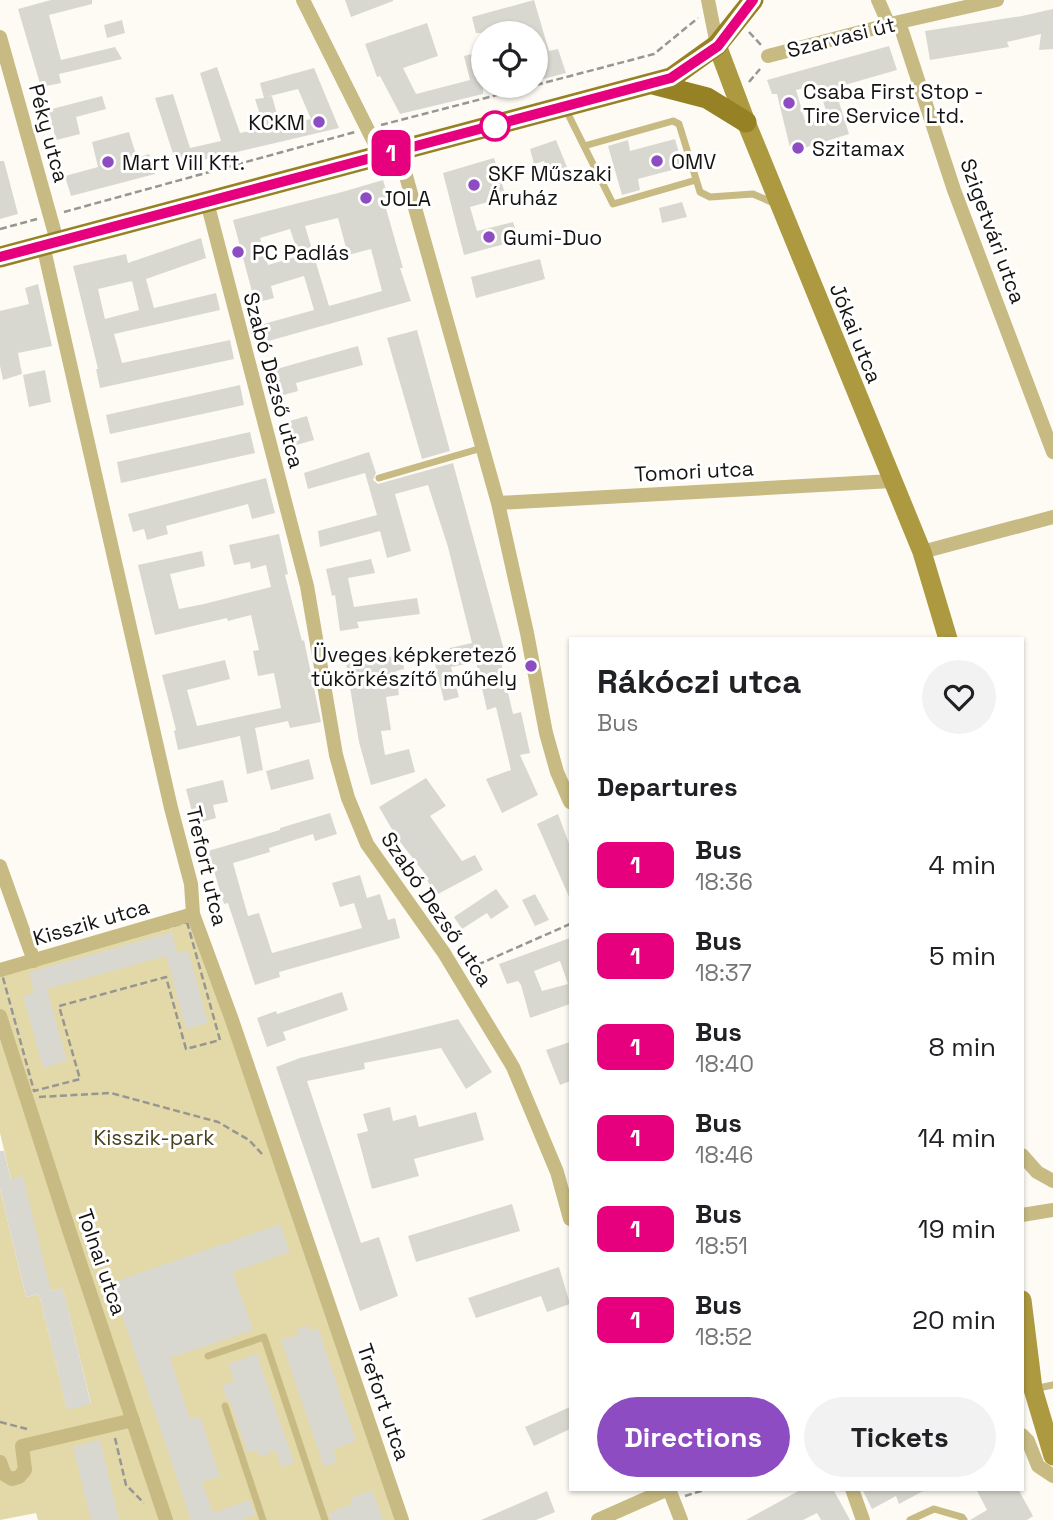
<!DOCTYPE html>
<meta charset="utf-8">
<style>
body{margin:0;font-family:"Space Grotesk",sans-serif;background:#f2f2f2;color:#202124;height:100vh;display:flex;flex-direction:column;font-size:26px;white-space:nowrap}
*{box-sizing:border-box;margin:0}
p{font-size:23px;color:#757577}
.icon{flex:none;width:38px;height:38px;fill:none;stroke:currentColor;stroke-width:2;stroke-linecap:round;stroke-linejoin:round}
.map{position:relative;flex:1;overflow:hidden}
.sheet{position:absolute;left:569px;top:637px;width:455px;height:854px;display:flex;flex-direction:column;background:#fff;border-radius:0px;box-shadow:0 2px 5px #0004}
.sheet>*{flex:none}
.badge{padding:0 14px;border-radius:10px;font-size:24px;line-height:46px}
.fabs{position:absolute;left:471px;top:21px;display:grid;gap:14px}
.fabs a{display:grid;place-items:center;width:77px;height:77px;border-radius:50%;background:#fff;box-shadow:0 2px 5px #0004;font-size:35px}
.map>.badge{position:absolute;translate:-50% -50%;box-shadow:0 0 0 4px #fff}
h2{padding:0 28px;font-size:26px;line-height:63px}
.round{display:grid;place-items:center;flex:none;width:74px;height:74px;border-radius:37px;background:#f2f2f2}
.summary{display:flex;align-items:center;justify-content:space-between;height:119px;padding:0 28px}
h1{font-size:33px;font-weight:700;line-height:52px}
.action{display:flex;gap:14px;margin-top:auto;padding:14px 28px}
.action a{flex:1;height:80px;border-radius:42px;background:#8d4cc1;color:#fff;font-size:28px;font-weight:700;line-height:80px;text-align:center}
.action a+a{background:#f2f2f2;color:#202124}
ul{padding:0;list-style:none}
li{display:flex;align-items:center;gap:21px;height:91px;padding:0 28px}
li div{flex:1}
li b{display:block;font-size:26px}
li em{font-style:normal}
li .badge{min-width:77px;font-weight:700;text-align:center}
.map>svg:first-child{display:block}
.green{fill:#e3d8a7}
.building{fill:#d9d8d0;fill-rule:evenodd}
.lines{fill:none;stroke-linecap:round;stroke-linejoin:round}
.path{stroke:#979691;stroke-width:2.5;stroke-dasharray:7 3.5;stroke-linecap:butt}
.lane{stroke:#c7ba83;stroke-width:7}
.street{stroke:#c7ba83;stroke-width:14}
.secondary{stroke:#ad993f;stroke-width:19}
.primary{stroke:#968224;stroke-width:21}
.line-casing{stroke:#fff;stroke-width:16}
.line{stroke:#e6007e;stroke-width:10}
.poi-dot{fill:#8d4cc1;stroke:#fff;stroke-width:2.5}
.stop-dot{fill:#fff;stroke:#e6007e;stroke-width:3.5}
.labels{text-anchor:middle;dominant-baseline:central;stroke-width:6;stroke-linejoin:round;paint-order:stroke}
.street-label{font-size:21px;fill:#151412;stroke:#fff}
.poi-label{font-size:21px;fill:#151412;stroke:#fff;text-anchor:start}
.park-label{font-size:21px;fill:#49421e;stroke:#fff}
</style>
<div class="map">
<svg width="1053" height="1520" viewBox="0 0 1053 1520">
<rect width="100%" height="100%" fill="#fdfbf4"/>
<!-- green -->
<path class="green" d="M190 917 399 1520H169L0 1009V972Z
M0 1032 160 1520H38L36 1513 0 1520V1189L26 1297 39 1294 67 1409 91 1403 63 1289 51 1291 11 1179 0 1133Z"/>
<!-- building -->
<path class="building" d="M51 0H92V4L49 15 61 60 115 47 122 59 59 74 61 83 41 87 18 9Z
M345 0H393V1L351 17Z
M534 0 549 51 558 49 566 73 536 81V33H476L472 17Z
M1053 9V49L1039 50 1041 34 1007 42 1009 47 930 60 925 31 1022 16Z
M122 20 125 33 107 38 104 25Z
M427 23 438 56 403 68 416 94 470 80 464 56 483 51V94L400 114 380 76 377 77 365 44Z
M889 46 897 70 841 86 845 101 839 102 849 134 791 152 777 94H772L767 80ZM818 85 828 117 806 124 796 90Z
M217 67 240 133 264 128 255 99 264 98 260 83 314 68 339 128 177 166 155 98 173 94 190 148 221 141 200 73ZM298 89 311 119 280 126 272 96 266 97Z
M102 96 106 109 76 117 80 134 56 140 48 110Z
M129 132 137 158 149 154 155 174 71 196 65 176 98 167 92 142Z
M675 139 683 167 638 179 640 190 622 195 608 146 628 140 630 151Z
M556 140 569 172 551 177 544 161 534 164 530 149Z
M494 158 506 197 470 207 477 231 513 222 519 240 464 255 443 173Z
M0 161H4L18 214 0 219Z
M383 180 390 203 385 205 403 268H400L411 301 265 342 260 325 314 310 304 276 271 286 274 298 255 303 233 220 342 192ZM338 218 348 255 371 249 382 291 329 306 305 226ZM290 229 299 256 268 265 260 238Z
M682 202 687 217 662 223 659 208Z
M201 238 206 258 146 279 154 308 216 293 220 310 114 334 122 363 230 340 234 359 100 388 96 369H98L73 266 126 254 128 263ZM132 281 139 310 105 319 98 289Z
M540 259 545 279 476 298 471 277Z
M38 284 52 346 18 353 22 374 3 380 0 366V311L29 304 25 288Z
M417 330 450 451 422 459 387 338Z
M358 346 363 365 296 383 298 391 280 396 273 370Z
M45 370 51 402 29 407 23 375Z
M240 385 244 405 110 434 106 415Z
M307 416 314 440 293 446 286 422Z
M250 432 255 453 121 483 117 462Z
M369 452 376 473 373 480 378 484 453 463 507 661 501 662 513 714 521 712 530 753 520 755 538 795 502 813 486 779 511 770 496 707 487 710 476 662 451 667 459 697 444 701 432 652 472 643 448 547 428 485 395 494 411 551 387 558 380 531 320 547 318 531 377 515 365 473 308 489 304 473Z
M266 478 275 513 252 519 248 504 166 526 168 534 147 540 144 529 133 532 128 514Z
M279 534 288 574 285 575 302 641 304 640 321 722 290 728 288 721 255 728 263 770 247 774 240 736 178 750 174 731 176 730 162 675 225 660 230 679 187 690 197 726 281 708 274 673 258 676 253 651 259 650 251 615 228 621 227 618 155 635 138 565 202 551 205 566 170 574 179 609 204 604 271 587 266 565 251 569 250 562 234 565 229 545Z
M371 559 375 573 348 578 354 607 417 598 420 614 357 622 359 628 340 631 335 595 332 596 326 569Z
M402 655 404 669 396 671 399 695 386 697 391 730 381 731 385 755 409 749 415 772 371 785 359 742 346 663Z
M309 759 314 779 271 790 266 771Z
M426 778 446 806 430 816 462 861 475 855 483 870 436 895 427 880 429 879 397 838 379 807Z
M223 780 228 802 213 805 216 818 195 824 186 789Z
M330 813 337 834 315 841 313 834 269 848 270 852 233 863 248 916 259 913 272 953 362 928 354 903 340 907 332 883 360 875 367 898 380 894 388 920 395 918 400 938 279 972 280 977 255 985 228 903 224 904 208 851 280 830V828Z
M558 814 570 846V899L537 824Z
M496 889 509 907 491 919 487 913 462 929 454 917Z
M535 894 549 920 535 926 522 900Z
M172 932 177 953 188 950 208 1023 186 1029 166 956 47 989 67 1061 43 1068 23 996 34 993 29 972Z
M570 938V1004L530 1018 521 985 518 981 507 984 499 964ZM560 961 568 984 542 991 534 971Z
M342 992 348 1010 283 1032 286 1040 267 1047 257 1018 276 1011 277 1014Z
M458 1019 492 1072 466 1089 441 1048 364 1063 365 1069 307 1081 361 1243 379 1237 398 1296 360 1311 276 1067 300 1058Z
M570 1042V1081L560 1085 546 1050Z
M390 1107 393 1121 416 1115 419 1127 476 1112 484 1140 414 1159 419 1176 372 1189 357 1134 368 1131 363 1114Z
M0 1151H4L11 1179 23 1176 51 1291 63 1288 91 1404 67 1410 39 1294 26 1297 0 1189Z
M512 1204 520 1231 416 1262 408 1236Z
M280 1224 290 1252 233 1272 253 1330 170 1358 190 1419 200 1416 220 1476 202 1482 213 1513 250 1500 255 1515 240 1520H191L111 1283Z
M559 1267 570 1304 547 1312 541 1296 476 1318 468 1298Z
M309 1325 310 1331 318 1328 356 1441 333 1450 337 1462 324 1467 281 1340 299 1334 297 1329Z
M257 1354 294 1463 281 1467 276 1451 259 1457 257 1450 247 1453 231 1404 227 1400 222 1385 234 1381 228 1364Z
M570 1407V1429L534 1446 525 1427Z
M100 1440 119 1520H91L73 1447Z
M802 1489H833L850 1520H821L817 1513 803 1520H746Z
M862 1489H927L899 1504 896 1496 872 1509Z
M976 1489H1018L1033 1516 1027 1520H970L987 1510Z
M372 1490 383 1520H331L329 1513 352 1504 350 1498Z
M547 1491 555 1512 536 1520H481Z"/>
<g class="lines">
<!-- path -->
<path class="path" d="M749 32 761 45
M749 82 760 69
M536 85 654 54 698 18
M381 125 532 86
M64 212 355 132
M0 229 37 219
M187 922 220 1040 186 1049 166 977 59 1006 80 1079 34 1091 2 974Z
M468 969 570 924
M39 1097 111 1093 218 1122 249 1140 262 1154
M0 1422 27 1429
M115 1438 126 1485 144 1503
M685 1496 707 1489"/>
<!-- lane -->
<path class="lane" d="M565 108 613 204 696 180
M584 146 673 121 679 124 700 192 710 197 753 194 776 204
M379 478 482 448
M208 1356 264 1337 325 1520
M1034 1389 1053 1385
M225 1406 263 1520
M910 1520 934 1509 962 1517 964 1520"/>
<!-- street -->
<path class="street" d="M303 0 381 156
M708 0 717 45
M878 0 889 25
M899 22 954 190 1053 452
M0 37 57 241
M768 56 899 22 997 0
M399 151 498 503 527 633 546 733 557 772 570 802
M207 202 307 586 336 755 348 798 367 844 444 953 513 1067 557 1172 570 1219
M43 245 171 808 191 884 193 914 232 1020 402 1520
M498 503 892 481
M922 552 1053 517
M0 866 34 961
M0 970 193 914
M0 1016 70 1233 166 1520
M1022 1155 1037 1172 1053 1181
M1022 1215 1053 1210
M1022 1435 1028 1441 1038 1466 1053 1476
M0 1462 5 1475 12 1479 19 1477 25 1470 22 1446 133 1420
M669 1489 681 1520
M852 1489 863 1520
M598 1520 668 1489"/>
<!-- secondary -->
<path class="secondary" d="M717 45 746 122 922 552 948 639
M1022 1300 1033 1389 1053 1456"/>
<!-- primary -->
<path class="primary" d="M653 84 707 98 746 122
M0 257 671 78 717 45 753 0"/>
</g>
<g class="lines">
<defs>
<path id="line" d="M0 257 671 78 718 46 753 0"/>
</defs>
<!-- line casing -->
<use href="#line" class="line-casing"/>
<!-- line -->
<use href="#line" class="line"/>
</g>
<!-- markers -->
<g class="poi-dot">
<circle cx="789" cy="103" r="7"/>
<circle cx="319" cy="122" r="7"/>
<circle cx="798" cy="148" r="7"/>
<circle cx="657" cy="161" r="7"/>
<circle cx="108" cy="162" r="7"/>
<circle cx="474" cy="185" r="7"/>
<circle cx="366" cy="198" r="7"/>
<circle cx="489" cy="237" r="7"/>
<circle cx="238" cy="252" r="7"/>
<circle cx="531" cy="666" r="7"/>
</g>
<circle class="stop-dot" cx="495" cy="126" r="14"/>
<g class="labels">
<!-- street labels -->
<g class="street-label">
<text transform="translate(841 37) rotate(-14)">Szarvasi út</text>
<text transform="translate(49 133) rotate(75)">Péky utca</text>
<text transform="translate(993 231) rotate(70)">Szigetvári utca</text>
<text transform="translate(856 333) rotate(68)">Jókai utca</text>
<text transform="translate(274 380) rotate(75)">Szabó Dezső utca</text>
<text transform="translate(694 471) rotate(-3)">Tomori utca</text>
<text transform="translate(207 866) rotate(77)">Trefort utca</text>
<text transform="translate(437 909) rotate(56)">Szabó Dezső utca</text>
<text transform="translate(91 922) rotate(-16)">Kisszik utca</text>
<text transform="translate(102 1262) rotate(71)">Tolnai utca</text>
<text transform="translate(384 1402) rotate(71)">Trefort utca</text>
</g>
<!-- poi labels -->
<g class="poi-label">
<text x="803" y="91">Csaba First Stop -<tspan x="803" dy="24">Tire Service Ltd.</tspan></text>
<text x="305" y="122" text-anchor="end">KCKM</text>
<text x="812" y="148">Szitamax</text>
<text x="671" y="161">OMV</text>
<text x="122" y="162">Mart Vill Kft.</text>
<text x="488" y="173">SKF Műszaki<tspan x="488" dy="24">Áruház</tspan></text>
<text x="380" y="198">JOLA</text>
<text x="503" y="237">Gumi-Duo</text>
<text x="252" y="252">PC Padlás</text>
<text x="517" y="654" text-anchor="end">Üveges képkeretező<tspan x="517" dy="24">tükörkészítő műhely</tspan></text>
</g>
<!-- park labels -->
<g class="park-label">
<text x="154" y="1137">Kisszik-park</text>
</g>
</g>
</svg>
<div class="fabs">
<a><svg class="icon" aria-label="locate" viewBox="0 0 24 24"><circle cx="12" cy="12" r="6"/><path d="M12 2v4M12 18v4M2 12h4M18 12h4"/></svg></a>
</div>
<b class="badge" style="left:391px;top:153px;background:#e6007e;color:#fff">1</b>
<section class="sheet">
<div class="summary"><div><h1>Rákóczi utca</h1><p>Bus</p></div><a class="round"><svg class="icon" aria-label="heart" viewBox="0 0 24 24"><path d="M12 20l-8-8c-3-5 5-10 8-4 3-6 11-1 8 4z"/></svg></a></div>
<h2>Departures</h2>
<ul>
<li><span class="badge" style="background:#e6007e;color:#fff">1</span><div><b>Bus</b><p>18:36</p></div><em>4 min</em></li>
<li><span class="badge" style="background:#e6007e;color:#fff">1</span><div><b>Bus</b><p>18:37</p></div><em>5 min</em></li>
<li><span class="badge" style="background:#e6007e;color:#fff">1</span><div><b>Bus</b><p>18:40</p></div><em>8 min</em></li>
<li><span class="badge" style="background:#e6007e;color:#fff">1</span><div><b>Bus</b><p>18:46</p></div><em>14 min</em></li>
<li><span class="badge" style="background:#e6007e;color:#fff">1</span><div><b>Bus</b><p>18:51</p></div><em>19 min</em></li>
<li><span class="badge" style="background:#e6007e;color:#fff">1</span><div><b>Bus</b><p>18:52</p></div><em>20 min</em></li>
</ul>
<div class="action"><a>Directions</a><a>Tickets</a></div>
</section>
</div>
